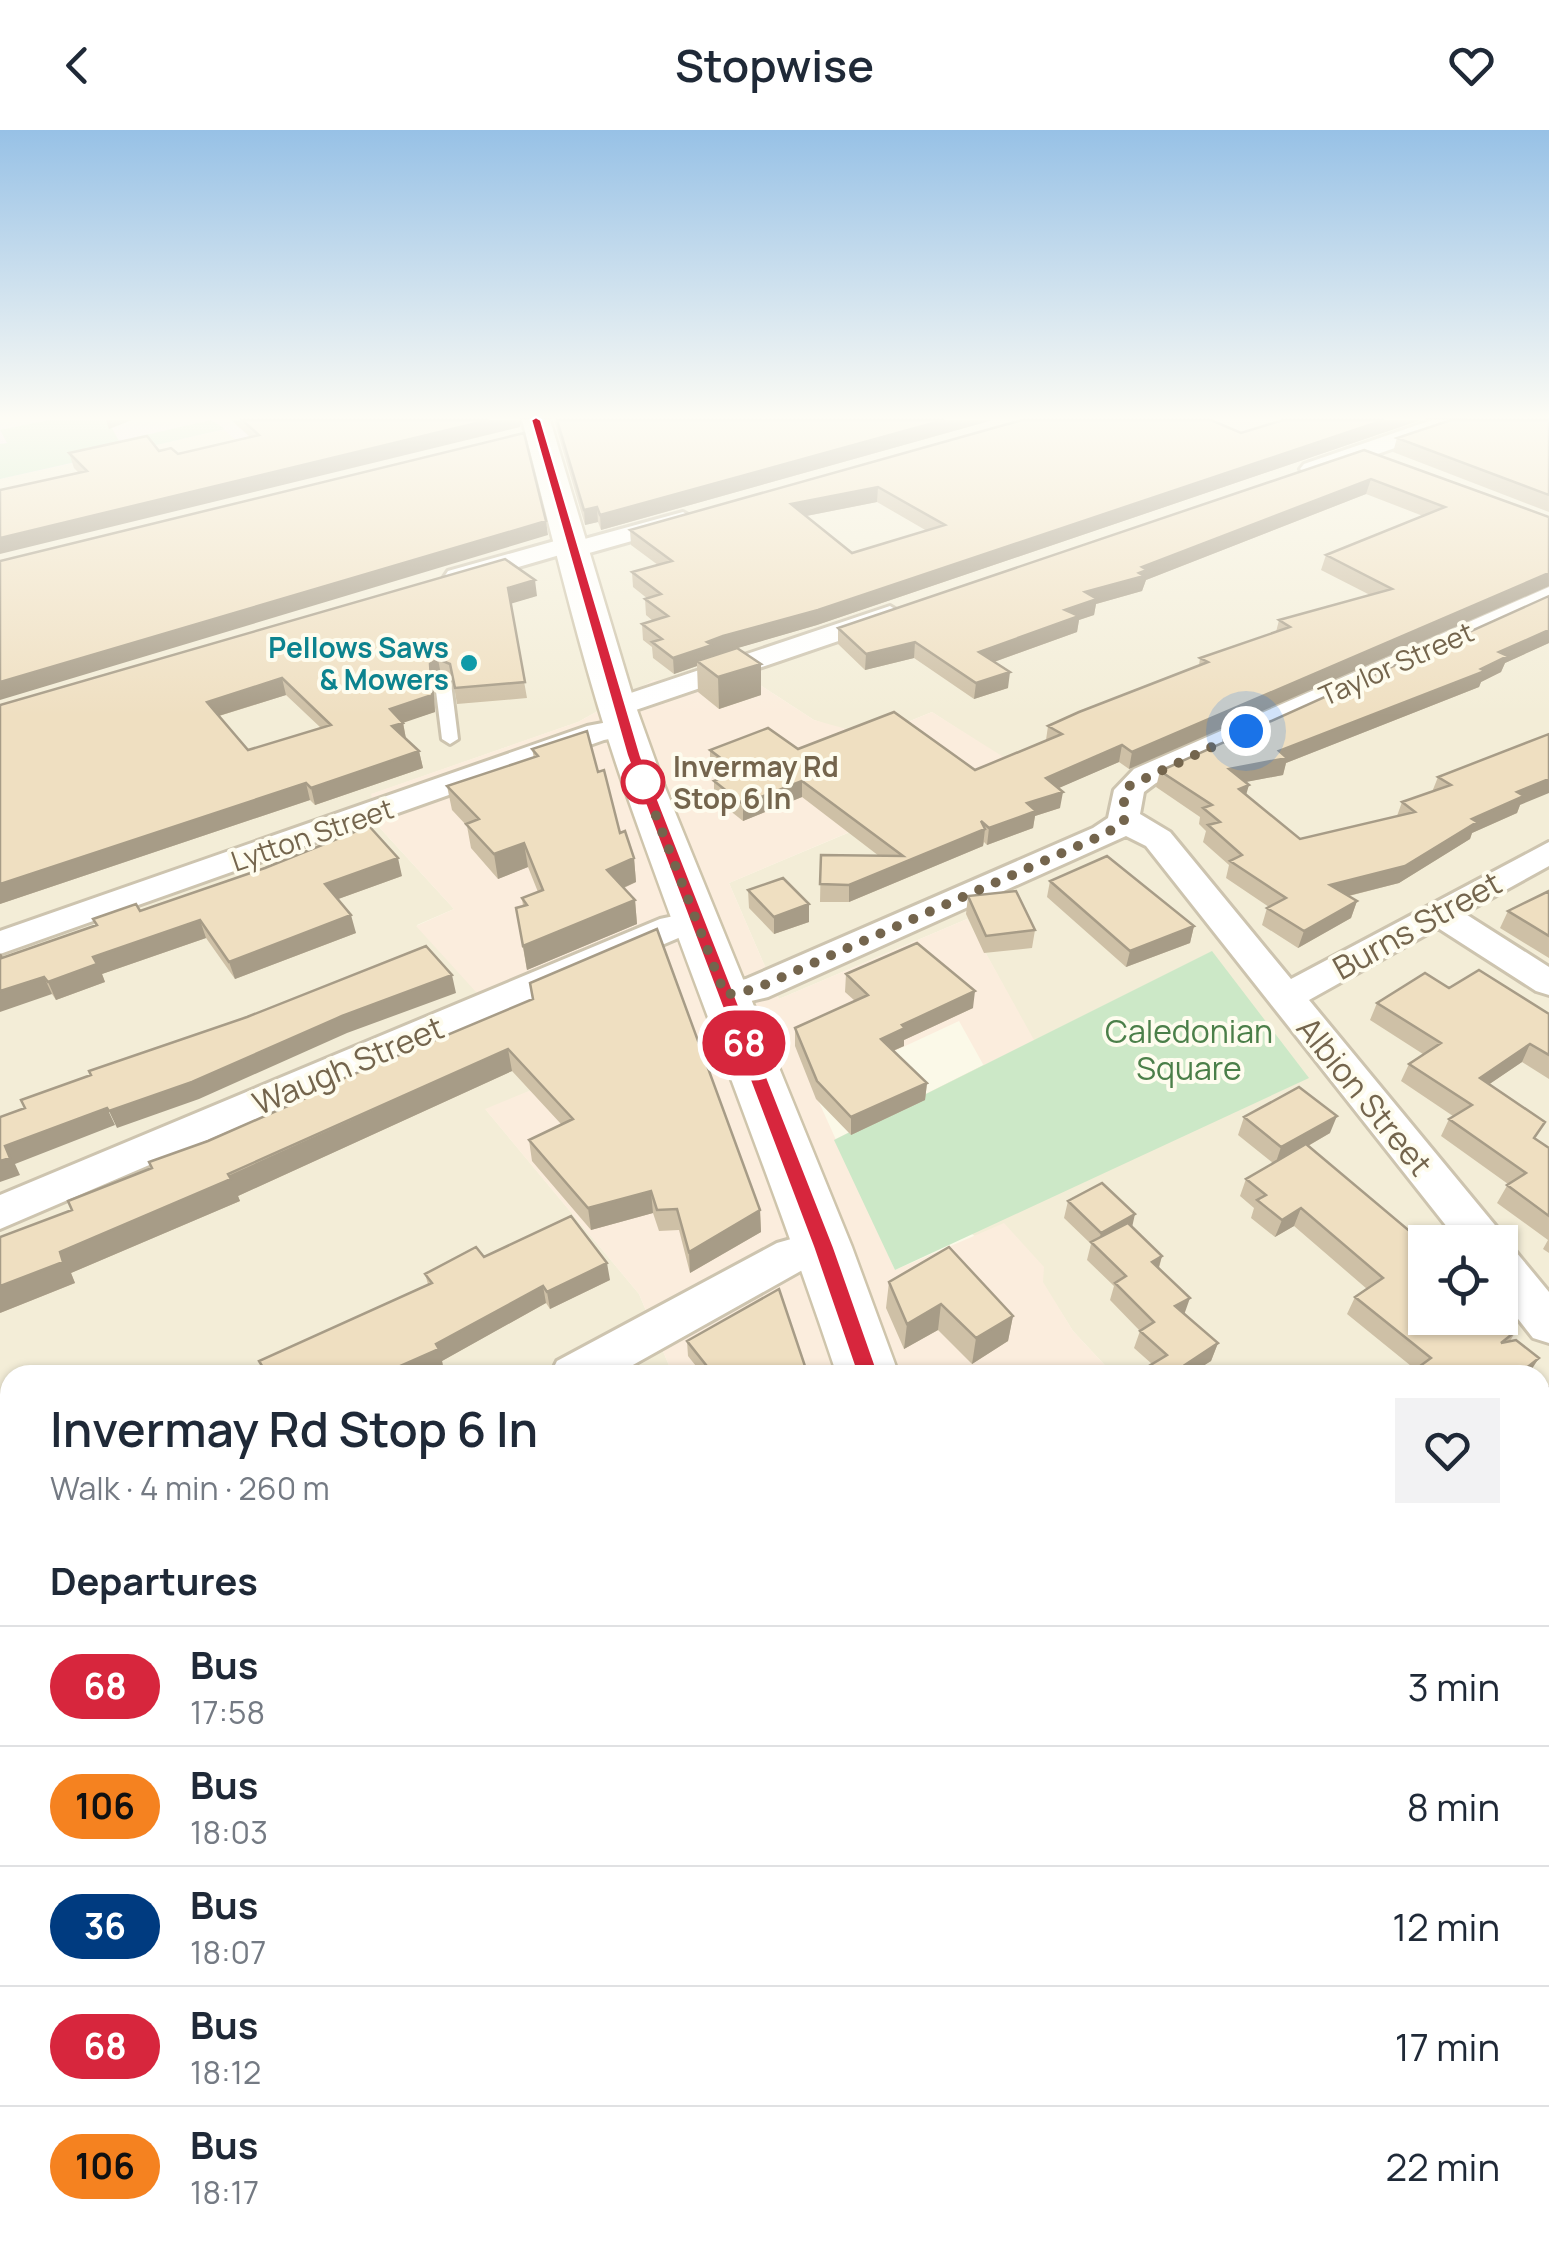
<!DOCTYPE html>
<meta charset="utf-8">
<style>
body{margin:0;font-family:Manrope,sans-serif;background:#f2f2f3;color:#1f2937;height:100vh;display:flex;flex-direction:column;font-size:38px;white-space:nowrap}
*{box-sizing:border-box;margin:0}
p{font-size:32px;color:#747a83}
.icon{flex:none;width:55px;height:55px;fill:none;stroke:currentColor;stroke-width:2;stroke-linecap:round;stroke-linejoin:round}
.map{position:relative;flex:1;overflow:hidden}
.side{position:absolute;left:0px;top:1235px;width:1550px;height:882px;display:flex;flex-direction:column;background:#fff;border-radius:30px 30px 0 0;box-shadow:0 2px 8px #0004}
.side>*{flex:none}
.badge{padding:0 20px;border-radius:32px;font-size:35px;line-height:65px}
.controls{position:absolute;left:1408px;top:1095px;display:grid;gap:20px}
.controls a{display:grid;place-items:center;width:110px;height:110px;border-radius:0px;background:#fff;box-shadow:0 2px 8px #0004;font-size:50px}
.you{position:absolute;width:50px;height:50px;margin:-25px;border:8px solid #fff;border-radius:50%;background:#1a73e8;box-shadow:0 0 0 15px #1a73e833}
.map>.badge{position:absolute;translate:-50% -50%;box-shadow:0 0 0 5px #fff}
h2{padding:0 50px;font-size:38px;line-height:90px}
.round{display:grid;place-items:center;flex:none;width:105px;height:105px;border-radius:0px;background:#f2f2f3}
.overview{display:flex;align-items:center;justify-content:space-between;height:170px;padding:0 50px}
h1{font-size:48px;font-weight:600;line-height:75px}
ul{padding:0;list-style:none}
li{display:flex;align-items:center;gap:30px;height:120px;padding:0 50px;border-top:2px solid #e0e1e3}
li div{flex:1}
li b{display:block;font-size:38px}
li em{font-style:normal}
li .badge{min-width:110px;font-weight:700;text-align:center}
header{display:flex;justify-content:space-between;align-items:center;height:130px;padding:0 50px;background:#fff;font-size:45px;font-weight:600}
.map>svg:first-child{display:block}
.residential{fill:#f3edd7;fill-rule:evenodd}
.commercial{fill:#fbeddd}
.education{fill:#f6e5f8}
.green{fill:#cce8c7}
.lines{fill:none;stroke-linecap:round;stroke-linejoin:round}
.service-casing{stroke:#cdc4af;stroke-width:6}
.minor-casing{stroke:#cdc4af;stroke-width:6}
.secondary-casing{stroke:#cfc5ac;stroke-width:5}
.service{fill:#fff;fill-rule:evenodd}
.minor{fill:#fff;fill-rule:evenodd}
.secondary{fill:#fff;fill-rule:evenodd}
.wall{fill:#cec0a6;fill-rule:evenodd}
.shaded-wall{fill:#a79c87}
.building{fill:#efdfc1;stroke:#a79c87;stroke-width:2.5;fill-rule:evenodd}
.line{fill:#d7263d;stroke:#fff;stroke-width:2.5}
.walk{stroke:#74654d;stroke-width:10;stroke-dasharray:0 18}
.culture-dot{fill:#0f9aa8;stroke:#fefcee;stroke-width:4}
.stop-dot{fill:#fff;stroke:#d7263d;stroke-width:5}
.labels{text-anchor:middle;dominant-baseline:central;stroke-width:8;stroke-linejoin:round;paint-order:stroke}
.far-culture-label{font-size:28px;font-weight:bold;fill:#0d838f;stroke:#fefcee;text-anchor:end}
.far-street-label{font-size:28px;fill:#74654d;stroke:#fefcee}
.far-stop-label{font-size:28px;font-weight:bold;fill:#74654d;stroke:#fefcee;text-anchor:start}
.street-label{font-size:32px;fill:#74654d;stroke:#fefcee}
.park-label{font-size:32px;fill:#4b7f49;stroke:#fefcee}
</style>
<header><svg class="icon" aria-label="back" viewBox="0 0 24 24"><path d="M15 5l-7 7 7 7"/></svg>Stopwise<svg class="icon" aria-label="heart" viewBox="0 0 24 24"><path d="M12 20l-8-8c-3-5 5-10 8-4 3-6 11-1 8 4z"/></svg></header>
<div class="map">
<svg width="1549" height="2116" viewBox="0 0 1549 2116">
<rect width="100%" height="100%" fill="#fbf9e8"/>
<!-- residential -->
<path class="residential" d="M0 290H1549V1799L1540 1783V1245H1114L1073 1201 1042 1152 834 1010 1033 910 967 789 779 869 729 753 1012 634 932 582 868 608 814 590 751 549 654 550 578 592 372 664 379 697 454 779 417 795 557 949 486 980 639 1164 673 1245H10V2108H698L701 2116H0ZM1425 1112H1500V1188H1425Z"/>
<!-- commercial -->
<path class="commercial" d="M751 549 814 590 850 600 893 598 932 582 1013 633 729 753 779 869 967 789 1034 910 984 936 959 891 813 959 895 1140 1004 1093 1044 1137 1043 1152 1073 1201 1114 1245H673L639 1164 485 979 556 950 416 796 454 779 379 697 371 664 578 592 654 550Z
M1540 1783 1549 1799V2116H701L698 2108H1540Z"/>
<!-- education -->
<path class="education" d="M0 290H359L243 316 224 300 0 349Z"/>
<!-- green -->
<path class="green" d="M49 290H107L125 321 0 349V314L7 313 0 300Z
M211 290 225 299 152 316 141 306Z
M1212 821 1309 948 895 1140 834 1010Z"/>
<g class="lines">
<defs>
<path id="service" d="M443 548 451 553 458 609 450 614 442 609 435 553Z
M1544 2062 1549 2064V2110L1540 2106V2064Z"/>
<path id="minor" d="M1432 290H1464L1461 295 1320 344 1312 346 1300 339 1304 334Z
M683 382 695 389 692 394 582 425 563 424 457 455 444 447 448 441 562 409 581 410Z
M1549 457V475L1156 653 1144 662 1140 684 1170 702 1291 849 1549 712V736L1464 783 1549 837V865L1536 861 1438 798 1309 870 1499 1100 1505 1112 1502 1118 1516 1122 1549 1162V1213L1533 1208 1500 1166V1112H1459L1146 716 1126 706 768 867 725 877 712 873 706 865 712 857 746 849 1093 698 1108 688 1114 660 1134 639Z
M890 476 903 484 900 490 627 583H607L602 577 607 571Z
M624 589 635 592 639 598 635 604 604 610 0 824V801L587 596Z
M697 781 709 784 715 792 709 800 683 806 0 1099V1065L660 789Z
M823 1100 839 1105 845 1117 839 1129 806 1138 615 1245H550L557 1231 777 1113Z
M10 1524V1580L0 1584V1528Z
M0 1666 10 1670V1755L0 1751Z
M107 2108H177L181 2116H109Z"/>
<path id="secondary" d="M522 290H550L636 577 664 655 852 1117 899 1245H837C771 1046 692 852 623 654 582 535 554 412 522 290Z
M1144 2108H1237L1240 2116H1147Z"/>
</defs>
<!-- service casing -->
<use href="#service" class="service-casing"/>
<!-- minor casing -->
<use href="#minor" class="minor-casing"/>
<!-- secondary casing -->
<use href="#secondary" class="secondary-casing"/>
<!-- service -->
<use href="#service" class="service"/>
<!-- minor -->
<use href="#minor" class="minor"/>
<!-- secondary -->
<use href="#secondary" class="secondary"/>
</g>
<!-- wall -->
<path class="wall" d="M231 290H521L520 297 79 343 74 338 69 323 159 321 178 324 250 307Z
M554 290H993L601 400 598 392 585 395Z
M1022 290 1241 303 1283 290H1421L817 495 737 518 761 565 719 579 698 562 697 536 674 544 653 528 652 517 643 510 642 494 653 491 646 485 645 469H648L633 457 632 442 658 435 631 415 630 400ZM877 372 927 401 852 423 806 386Z
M1549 290V382L1393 322 1397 308Z
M1364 320 1549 387 1129 639 1119 632 1058 658 1060 678 1035 686 1033 698 987 715 984 712 983 716 849 772H820L821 725 879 726 802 667 743 691 714 668V651L724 647 710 637V620L798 619 975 640 1046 610 1048 596 1199 535 1200 528 1276 502 1279 490 1370 465 1321 440 1326 425 1423 386 1366 364 1146 450 1142 461 1096 474 1094 485 1079 490 1077 502 994 532 1008 558 974 569 914 528 865 540 838 514V498Z
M537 466 510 473 527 568 457 574 453 550 441 545 433 550 435 582 403 592 406 609 419 621 423 638 315 675 310 670 0 774V575ZM286 565 321 598 248 620 219 586Z
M1549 466V513L1505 533 1501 542 1481 552 1479 557 1286 633 1283 645 1245 652 1246 666 1300 709 1397 686 1402 672 1432 662 1438 647 1520 675 1517 683 1472 703 1470 709 1399 753 1349 766 1357 771 1351 788 1298 818 1262 795 1267 778 1269 777 1226 748 1229 735 1203 712 1206 701 1199 694 1200 687 1156 657 1160 641Z
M532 619 598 642 620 703 634 728 636 752 624 758 635 770 637 794 527 840 516 778 523 776 522 768 538 762 528 737 498 749 471 718 467 696 452 680 447 656 534 628Z
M402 746 338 769 356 803 235 849 206 808 102 844 105 852 56 870 52 864 2 828 96 796 93 789Z
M1050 751 1194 796 1190 813 1126 837 1047 767Z
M748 760 809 774V792L774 804 749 778Z
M1549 761V828L1500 798 1508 781Z
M968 766 1035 800 1032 818 984 823 966 784Z
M846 844 973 878 904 910V916L893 921 927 953 925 970 851 1005 816 969 795 916V898L855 871 845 862Z
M1449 858 1549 884V949L1522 932 1489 954 1536 1009 1549 1018V1123L1543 1119 1548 1110 1497 1073 1508 1054 1441 1006 1449 989 1453 986 1401 951 1409 934 1423 924 1370 890 1377 873Z
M533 869 760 1080 761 1102 690 1143 679 1100 659 1101 653 1083 591 1100 532 1031 529 1010 561 994 512 941 238 1066 240 1071 71 1143 75 1153 0 1183 72 1080 208 1011Z
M1244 987 1330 1003 1308 1016 1425 1188 1516 1201 1510 1211 1532 1245H1413L1416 1240 1347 1184 1355 1167 1367 1159 1294 1096 1275 1107 1251 1088 1254 1078 1240 1066 1246 1049 1273 1033 1238 1005Z
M1068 1071 1132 1097 1162 1126 1159 1138 1184 1184 1218 1213 1211 1231 1193 1242 1196 1245H1143L1144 1239 1152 1234 1134 1218 1140 1201 1110 1170 1114 1156 1087 1130 1091 1114 1064 1088Z
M484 1127 610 1150 550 1179 546 1173 442 1231 443 1236 423 1245H253L263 1240 259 1231 428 1154 425 1144Z
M889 1152 1013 1186 1008 1211 972 1234 938 1200 904 1219 886 1178Z
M687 1211 808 1245H703L688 1226Z
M1540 1251 1549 1258V1417L1540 1410Z
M1549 2029V2047L1542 2033Z"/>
<!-- shaded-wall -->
<path class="shaded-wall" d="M106 290H132L109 299Z
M489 290H521L520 297 0 424V408Z
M944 290H993L601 400 600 385Z
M1384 290H1421L817 495 724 522 697 531V536L674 544 673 528 707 512Z
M1371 349 1366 364 1146 450 1142 461 1096 474 1094 485 1079 490 1077 502 977 538 979 522 1085 462 1142 437Z
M878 357 877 372 791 389V374Z
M597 377 598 392 585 395 584 380Z
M546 391 548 405 0 570V552Z
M1549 443V456L1129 639 1132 622Z
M535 450 537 466 510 474 508 458Z
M1549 500V513L1505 533 1501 542 1481 552 1479 557 1286 633 1283 645 1225 656 1229 639 1279 621 1481 539 1499 522Z
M915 512 914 528 865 540 866 524Z
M438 529 441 545 433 550 435 582 394 596 390 579 430 534Z
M761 534V565L719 579 718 547Z
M1010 542 1008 558 974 569 976 553Z
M282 548 286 565 212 588 207 572Z
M403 593 406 609 392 596Z
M1122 615 1119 632 1043 665 1046 648Z
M419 621 423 638 315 675 311 658Z
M1549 649V663L1520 675 1517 683 1472 703 1470 709 1399 753 1324 772 1330 755 1472 689 1517 662Z
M802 651V667L743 691V674Z
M306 653 310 670 0 774V754Z
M1249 655 1244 672 1239 659Z
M1063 662 1060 678 1035 686 1033 698 987 715 989 698 1027 673Z
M985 699 983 716 849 772V755Z
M524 713 528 737 498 749 494 724Z
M398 728 402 746 330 772 325 754Z
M634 728 636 752 609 764 607 740Z
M635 770 637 794 527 840 523 816Z
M1357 771 1351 788 1298 818 1304 801Z
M809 774V792L774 804V787Z
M351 785 356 803 235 849 229 832Z
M200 790 206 808 102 844 105 852 56 870 48 852 93 827Z
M1194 796 1190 813 1126 837 1130 821Z
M452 845 456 863 347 903 199 969 117 998 109 981 342 886Z
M44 847 52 864 0 882V861Z
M975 861 973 878 904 910V916L879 927 881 909 902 895Z
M1530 914 1522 932 1472 966 1480 948Z
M508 919 512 941 238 1066 240 1071 71 1143 75 1153 0 1183V1156L60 1122Z
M927 953 925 970 851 1005V987Z
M107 978 115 995 15 1034 20 1045 0 1052V1031L5 1016Z
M1337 986 1330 1003 1275 1035 1281 1017Z
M651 1061 653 1083 591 1100 588 1078Z
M1301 1078 1294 1096 1275 1107 1282 1090Z
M760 1080 761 1102 690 1143 689 1122Z
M1135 1084 1131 1102 1097 1118 1101 1103Z
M1162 1126 1157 1143 1152 1132Z
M607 1133 610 1150 550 1179 547 1162Z
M543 1156 546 1173 442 1231 443 1236 423 1245H380Z
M1190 1168 1184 1185 1175 1176Z
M941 1174 938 1200 904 1219 907 1194Z
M1013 1186 1008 1211 972 1234 976 1208Z
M1218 1213 1211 1231 1189 1245 1185 1235Z
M1539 1228 1528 1245 1525 1239Z
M10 1436V1459L0 1464V1442Z
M249 2108H268L257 2116H246L241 2113Z
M446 2108H462L450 2116H434Z"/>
<!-- building -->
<path class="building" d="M242 290H489L0 408V360L87 341 69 323 147 306 159 321 171 318 178 324 259 305Z
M557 290H944L600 385 597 377 584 380Z
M1022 290H1211L1241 303 1283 290H1384L818 480 723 506 707 512 712 515 673 528 652 512 662 509 642 494 668 486 645 469 661 464 632 442 672 431 630 400ZM878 357 945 395 852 423 791 374Z
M1451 290H1549V365L1397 308Z
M524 303 546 391 0 552V431Z
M1364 320 1549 387V443L1132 622 1122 615 1046 648 1063 662 1027 673 1036 681 989 698 981 691 985 699 849 755 820 754 821 725 903 726 802 651 743 674 714 651 739 642 710 620 768 598 798 619 894 582 975 640 1062 604 1048 596 1079 582 1208 532 1200 528 1290 497 1279 490 1392 459 1326 425 1445 377 1371 349 1142 437 1147 440 1139 443 1144 446 1085 462 1097 469 1065 480 1079 486 979 522 1010 542 976 553 915 512 866 524 838 498Z
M505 429 535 450 508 458 525 552 455 558 450 534 438 529 430 534 432 565 390 579 403 593 392 596 419 621 311 658 306 653 0 754V575ZM282 548 331 595 248 620 207 572Z
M1549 466V500L1499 522 1508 526 1481 539 1485 541 1279 621 1287 628 1229 639 1249 655 1239 659 1300 709 1415 682 1402 672 1451 655 1438 647 1549 604V649L1517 662 1524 666 1472 689 1477 692 1405 736 1330 755 1357 771 1304 801 1267 778 1286 768 1230 731 1242 725 1208 695 1220 692 1203 678 1212 675 1160 641Z
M737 518 761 534 718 547 697 531Z
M587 601 598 642 604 640 620 703 625 701 634 728 607 740 635 770 523 816 516 778 527 775 522 768 543 760 524 713 494 724 466 694 479 689 447 656 538 626 532 619Z
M369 696 398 728 325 754 351 785 229 832 200 790 93 827 97 834 48 852 44 847 0 861V824L2 828 97 795 93 789 136 774 140 781 265 738Z
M1107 726 1194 796 1130 821 1050 751Z
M783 748 809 774 774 787 748 760Z
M1016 761 1035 800 986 806 968 766Z
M1549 761V806L1508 781Z
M657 799 760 1080 689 1122 677 1079 657 1080 651 1061 588 1078 529 1010 573 989 508 919 228 1044 231 1049 60 1122 63 1132 0 1156V1107L72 1080 68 1071 152 1038 149 1032 208 1011 306 968 304 965 533 869 530 853Z
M917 813 975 861 902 895 905 898 881 909 927 953 851 987 817 951 795 898 868 865 846 844Z
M426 816 452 845 342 886 192 952 109 981 107 978 5 1016 10 1028 0 1031V987L25 978 21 970 91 945 89 941 247 887Z
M1479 840 1549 884V925L1530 914 1480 948 1545 992 1534 1008 1549 1018V1086L1507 1055 1526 1043 1449 989 1472 975 1409 934 1441 913 1377 873 1425 843 1449 858Z
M1299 957 1337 986 1281 1017 1244 987Z
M1306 1014 1425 1114V1188H1499L1516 1201 1501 1213 1516 1210 1539 1228 1525 1239 1532 1245H1423L1416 1239 1431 1228 1355 1167 1383 1148 1301 1078 1282 1090 1257 1070 1266 1065 1246 1049Z
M1102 1053 1135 1084 1101 1103 1068 1071Z
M571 1086 607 1133 547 1162 543 1156 436 1214 439 1219 380 1245H253L264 1239 259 1231 432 1153 425 1144 476 1117 484 1127Z
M1128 1093 1162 1126 1152 1132 1190 1168 1175 1176 1218 1213 1185 1235 1196 1245H1144V1239L1167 1225 1140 1201 1154 1192 1115 1153 1126 1146 1091 1112Z
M949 1117 1013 1186 976 1208 941 1174 907 1194 889 1152Z
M779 1159 808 1245H714L687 1211Z
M1540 1251 1549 1258V1391L1540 1384Z
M10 1350V1436L0 1442V1355Z
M1540 1929 1549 1939V1988L1540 1997Z
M340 2108H446L434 2116H328Z
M498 2108H679L677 2116H496Z
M824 2108H1044L1046 2115 826 2116Z"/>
<!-- sky -->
<linearGradient id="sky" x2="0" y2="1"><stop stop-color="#97c1e6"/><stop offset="0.49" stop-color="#fdfcf5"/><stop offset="1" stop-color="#fdfcf5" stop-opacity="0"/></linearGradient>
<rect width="1549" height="586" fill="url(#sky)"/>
<!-- line -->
<path class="line" d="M536 287 541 290 641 626 834 1117 879 1245 876 1251H861L857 1245 813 1117 627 626 531 290Z"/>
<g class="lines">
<!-- walk -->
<path class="walk" d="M643 652 725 865 755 859 1105 704 1124 692V667L1129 656 1246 601"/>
</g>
<!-- markers -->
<circle class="culture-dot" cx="469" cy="533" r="10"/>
<circle class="stop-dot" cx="643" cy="652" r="20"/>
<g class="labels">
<!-- far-culture labels -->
<g class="far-culture-label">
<text x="449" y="517">Pellows Saws<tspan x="449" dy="32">&amp; Mowers</tspan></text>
</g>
<!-- far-street labels -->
<g class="far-street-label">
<text transform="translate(1396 533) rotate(-24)">Taylor Street</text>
<text transform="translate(312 704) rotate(-19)">Lytton Street</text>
</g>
<!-- far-stop labels -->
<g class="far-stop-label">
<text x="673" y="636">Invermay Rd<tspan x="673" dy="32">Stop 6 In</tspan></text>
</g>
<!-- street labels -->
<g class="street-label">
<text transform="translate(1417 795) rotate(-29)">Burns Street</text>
<text transform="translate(348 935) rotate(-23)">Waugh Street</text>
<text transform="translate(1365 966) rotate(51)">Albion Street</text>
</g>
<!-- park labels -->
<g class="park-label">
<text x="1189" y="901">Caledonian<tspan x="1189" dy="37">Square</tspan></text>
</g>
</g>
</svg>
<div class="controls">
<a><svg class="icon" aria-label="locate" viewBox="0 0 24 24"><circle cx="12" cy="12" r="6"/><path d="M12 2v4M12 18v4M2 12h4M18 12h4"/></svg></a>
</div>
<div class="you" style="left:1246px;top:601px"></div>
<b class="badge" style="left:744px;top:913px;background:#d7263d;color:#fff">68</b>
<section class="side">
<div class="overview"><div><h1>Invermay Rd Stop 6 In</h1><p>Walk · 4 min · 260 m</p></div><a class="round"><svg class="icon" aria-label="heart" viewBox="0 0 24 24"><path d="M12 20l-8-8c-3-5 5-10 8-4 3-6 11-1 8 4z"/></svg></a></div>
<h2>Departures</h2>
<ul>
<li><span class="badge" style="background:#d7263d;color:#fff">68</span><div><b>Bus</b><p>17:58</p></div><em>3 min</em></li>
<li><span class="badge" style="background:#f58220;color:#111">106</span><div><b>Bus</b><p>18:03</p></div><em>8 min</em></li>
<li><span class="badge" style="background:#003b80;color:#fff">36</span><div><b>Bus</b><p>18:07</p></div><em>12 min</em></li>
<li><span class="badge" style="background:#d7263d;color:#fff">68</span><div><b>Bus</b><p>18:12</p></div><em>17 min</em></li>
<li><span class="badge" style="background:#f58220;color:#111">106</span><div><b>Bus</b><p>18:17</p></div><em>22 min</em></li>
</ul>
</section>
</div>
